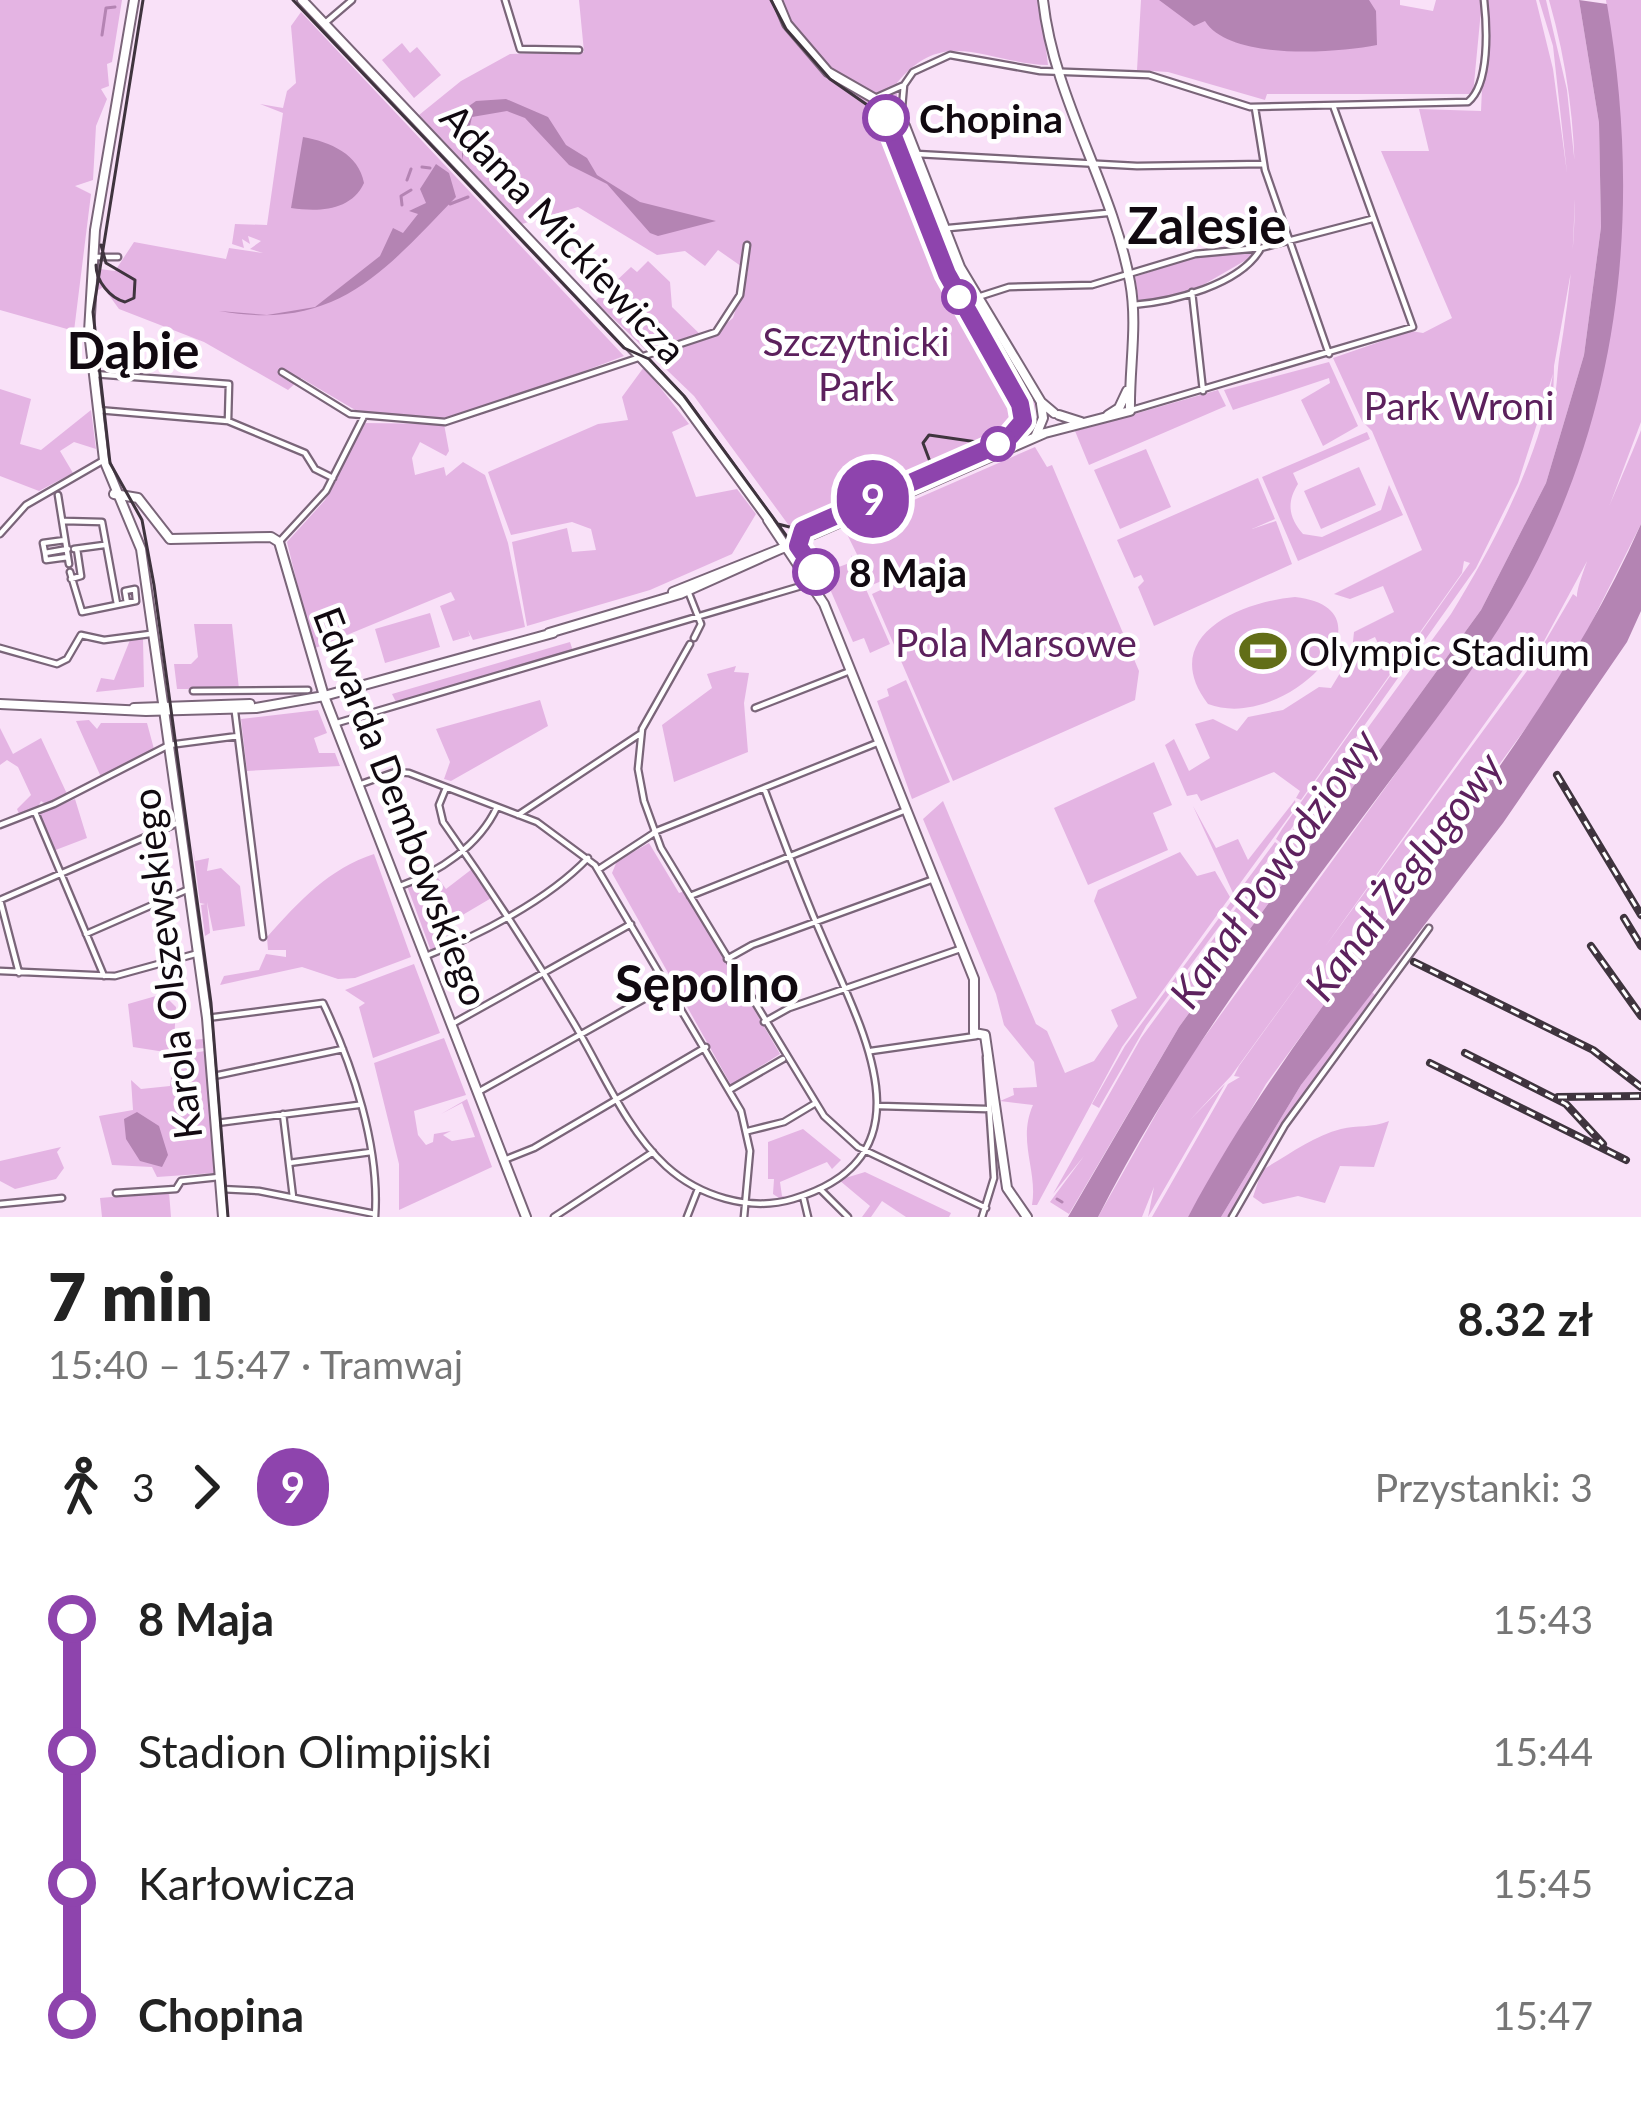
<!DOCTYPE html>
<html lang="pl">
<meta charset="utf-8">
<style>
body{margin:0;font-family:Lato,sans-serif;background:#f6f6f6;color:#222;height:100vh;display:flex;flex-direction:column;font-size:45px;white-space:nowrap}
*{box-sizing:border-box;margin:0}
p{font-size:39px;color:#767676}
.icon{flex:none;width:66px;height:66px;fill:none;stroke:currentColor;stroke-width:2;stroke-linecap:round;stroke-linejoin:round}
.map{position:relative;height:1217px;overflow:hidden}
.side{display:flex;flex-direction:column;background:#fff;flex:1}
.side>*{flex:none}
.badge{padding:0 24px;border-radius:39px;font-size:42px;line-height:78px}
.map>.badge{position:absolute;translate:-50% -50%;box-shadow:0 0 0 6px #fff}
.legs{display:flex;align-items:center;gap:18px;height:132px;padding:0 48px;font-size:39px}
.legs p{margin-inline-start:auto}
.head{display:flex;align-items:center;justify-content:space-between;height:204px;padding:0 48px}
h1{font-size:66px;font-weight:800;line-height:90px}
ul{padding:0 48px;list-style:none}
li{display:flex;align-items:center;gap:42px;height:132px;font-size:45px}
li i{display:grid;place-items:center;width:18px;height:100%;margin:0 15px;background:currentColor}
li i::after{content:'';width:30px;height:30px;margin:-15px;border:9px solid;border-radius:50%;background:#fff}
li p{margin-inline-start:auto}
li:first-child i{background:linear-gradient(#0000 50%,currentColor 0)}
li:last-child i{background:linear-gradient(currentColor 50%,#0000 0)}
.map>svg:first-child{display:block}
.green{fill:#e4b4e3}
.water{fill:#b484b3}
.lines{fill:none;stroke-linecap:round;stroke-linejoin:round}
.stream{stroke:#b484b3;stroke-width:3}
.minor-casing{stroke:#7a6579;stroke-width:9}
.tertiary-casing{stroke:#7a6579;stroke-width:12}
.secondary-casing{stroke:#7a6579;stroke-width:12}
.minor{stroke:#fff;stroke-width:4.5}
.tertiary{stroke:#fff;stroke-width:8}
.secondary{stroke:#fff;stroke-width:8}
.tram{stroke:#3f343e;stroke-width:3}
.rail-casing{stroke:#3f343e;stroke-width:8}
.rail{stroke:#fff;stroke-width:3;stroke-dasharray:9;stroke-linecap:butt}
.line-1-casing{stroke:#fff;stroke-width:27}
.line-1{stroke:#8e44ad;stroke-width:18}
.stop-1-dot{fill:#fff;stroke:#8e44ad;stroke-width:6}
.labels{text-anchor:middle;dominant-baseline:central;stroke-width:9;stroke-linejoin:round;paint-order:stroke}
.stop-label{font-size:39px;font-weight:bold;fill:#110910;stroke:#fff;text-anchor:start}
.street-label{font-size:39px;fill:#110910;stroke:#fff}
.park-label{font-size:39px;fill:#5c215d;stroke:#fff}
.poi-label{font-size:39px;fill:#110910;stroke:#fff;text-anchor:start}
.water-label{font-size:42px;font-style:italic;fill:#5d215e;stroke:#fff}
.district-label{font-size:51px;font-weight:bold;fill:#110910;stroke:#fff}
</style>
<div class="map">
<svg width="1641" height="1217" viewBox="0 0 1641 1217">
<rect width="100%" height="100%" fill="#f9e1f8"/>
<!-- green -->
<path class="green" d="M0 0H122L112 62 107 64 109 86 101 89 107 99 96 126 93 180 75 186 91 194 74 331 0 310Z
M579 0H1040L1048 65C986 63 944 25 897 83V121L929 209 966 289 1035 403V428L1022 427 1013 441 973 459 790 527 694 396 595 301 631 267 637 272 648 261 670 282 672 307 706 340 733 318 748 271 718 250 705 266 685 251 657 255 578 207 522 224 419 115 461 81 510 54 584 52Z
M1141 0H1400V5L1433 11 1436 0H1482L1473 94H1267L1265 100 1168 72 1137 70Z
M1486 0H1536L1553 69 1567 173 1553 46 1539 0H1546L1567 90 1576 175 1572 266 1554 366 1553 404C1557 391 1557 374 1559 359 1580 236 1584 122 1549 0H1579L1599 123 1601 227 1584 355 1546 483 1481 610 1179 1027 1069 1214 1050 1202 1084 1156 1053 1194 1141 1038 1451 614C1496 540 1539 460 1553 374L1518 483 1476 568 1281 843 1276 839 1282 829 1470 563 1464 561 1462 573 1301 800 1296 798 1300 791 1274 772 1201 801 1197 794 1187 796 1165 745 1174 739 1189 771 1210 758 1195 724 1213 719 1237 731 1248 717 1283 710 1319 687 1331 688 1351 655 1380 648 1375 637 1362 643 1360 654 1352 651 1354 632 1394 612 1383 586 1350 599 1334 594 1422 550 1372 431 1362 421 1333 358 1411 331 1423 333 1452 318 1381 151H1429L1419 109 1481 111Z
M1606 0H1641V422L1592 552 1544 641 1324 948 1532 664 1573 594 1577 597C1575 580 1631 458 1641 430V524L1566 673 1266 1084 1188 1217H1152L1228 1084 1240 1077 1234 1076 1239 1066 1320 954 1231 1076 1189 1121 1225 1084 1148 1217 1154 1187 1142 1217H1098L1182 1068 1483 653C1614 439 1641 247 1606 0Z
M301 12 624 356 474 413 439 420 367 417 301 378 288 390 204 342 119 309 103 287 97 291 100 269 115 271 134 242 226 259 229 248 263 253 250 249 261 241 248 236 250 244 242 239 244 248 232 244 235 224 267 225 283 113 260 104 283 108 287 91 296 83 291 26Z
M402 43 410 53 417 47 441 75 414 98 382 60Z
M1253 249V256L1196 289 1139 303 1135 277 1195 256Z
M1329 362 1358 426 1323 446 1301 400 1330 383 1329 378 1233 410 1224 390Z
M644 367 689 424 672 432 696 497 737 489 756 514 732 554 650 590 527 626 512 542 567 528 572 552 596 550 591 529 572 522 511 535 488 472 598 424 628 420 622 397Z
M0 389 31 399 20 444 41 450 91 410 96 449 74 442 60 451 73 473 39 491 0 476Z
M1218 390 1226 406 1089 465 1075 431Z
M363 423 444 424 449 451 446 456 420 442 412 458 415 475 444 467 446 476 463 462 485 475 508 543 525 627 473 640 468 630 470 636 453 641 440 606 455 600 451 592 313 649 287 542 325 500Z
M1367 432 1370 439 1293 473 1298 484C1286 503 1289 518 1303 534L1322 537 1381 510 1389 485 1403 515 1298 561 1262 477Z
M1035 447 1047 467 1052 465 1139 671 1135 700 953 781 872 594 902 580 898 574 872 585 845 530Z
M1146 449 1171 507 1120 529 1094 470Z
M1359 467 1376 505 1321 529 1304 491Z
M1258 478 1275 519 1252 529 1276 521 1292 564 1154 626 1138 587 1144 581 1141 575 1134 578 1117 540Z
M851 555 890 644 870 653 864 638 853 642 823 573 852 562Z
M1295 597C1402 609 1287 734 1208 704 1159 640 1233 603 1295 597Z
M430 613 440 647 385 663 375 629Z
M194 624H232L239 689H177L174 664H191L198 657Z
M143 639 144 687 96 692 101 678 114 680 130 640Z
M570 642 573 651 396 702 392 694Z
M736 666 734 672 749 673 744 703 748 752 674 782 662 725 712 688 707 674Z
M906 680 950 782 912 799 877 701 889 696 887 689Z
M540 700 548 726 451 781 444 779 450 762 436 729Z
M318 710 327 733 314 738 319 753H335L340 766 247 771 241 719Z
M89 720 97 729 101 723H147L154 749 101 777 76 721Z
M0 728 13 754 41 738 68 796 47 805 41 801 37 809 19 814 17 809 31 795 18 767 7 760 0 765Z
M1154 762 1172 805 1153 813 1168 850 1088 885 1054 808Z
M75 799 87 838 53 851 39 814Z
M1295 800 1296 807 1233 893 1193 806 1216 848 1238 839 1248 860Z
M943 801 1036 1024 1047 1031 1065 1073 1094 1061 1118 1026 1111 1010 1137 998 1094 901 1098 890 1180 852 1197 876 1215 871 1230 897 1122 1047 1037 1205H1032C1038 1171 1017 1141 1033 1105L1000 1101 1014 1095 1013 1088 1037 1087 1034 1062 1004 1025 996 994 923 819Z
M192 841 195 861 209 858 207 871 221 868 240 886 245 926 213 931 207 902 210 933 205 936 201 905 205 904 200 903Z
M1275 842 1279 845 1146 1026 1099 1108 1092 1104 1125 1046Z
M649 843 679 893 685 891 780 1054 731 1085 612 873 617 861Z
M374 854 411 957 355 978 338 979 302 967 220 985 224 976 259 970 266 954 286 957V950H268L267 937C300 900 329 869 374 854Z
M472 869 493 897 449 923 455 936 431 951 407 886 433 882 435 874 446 889Z
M414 964 440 1033 373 1058 359 1007 365 1003 345 990Z
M1372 992 1376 996 1269 1145 1229 1217H1221L1301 1085Z
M163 994 176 1007 174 1042 203 1039 204 1048 165 1052 133 1047 128 1004Z
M444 1038 466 1095 414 1111 418 1135 426 1145 433 1142 434 1134 451 1131 443 1135 452 1141 475 1137 462 1103 441 1114 467 1099 492 1167 399 1210V1164L374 1063Z
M205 1051 214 1173 157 1177 152 1167 112 1165 99 1116 133 1110 131 1080 141 1089 170 1086 174 1056Z
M1389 1121 1374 1167 1340 1166 1325 1203 1298 1196 1263 1204 1253 1197 1262 1170C1287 1156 1313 1136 1341 1129 1358 1125 1371 1128 1389 1121Z
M803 1129 841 1160 832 1169 827 1162 780 1182 782 1196 790 1197 782 1200 773 1194 774 1179H768V1142Z
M61 1147 57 1152 64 1168 56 1179 15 1189 0 1181V1161Z
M865 1172 951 1213 949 1217H906L882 1201 871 1217H862L870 1206 839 1180Z
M169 1192 171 1217H102L100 1198Z"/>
<!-- water -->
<path class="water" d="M1159 0H1369L1376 11 1377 45C1336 53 1230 61 1205 21L1194 26Z
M1579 0 1607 4C1641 200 1624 399 1529 577 1488 654 1432 724 1380 794 1278 930 1175 1065 1098 1217H1068L1179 1027 1481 610 1546 483 1584 355 1601 227 1599 123Z
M506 99 548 117 566 145 587 158 597 175 640 202 716 221 658 236 650 233 607 184 569 165 525 118 507 111 472 117 462 160V111L476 101Z
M303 137C330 142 359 154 364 183 351 211 319 212 291 208Z
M436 164 449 173 456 197C384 271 337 332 219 311L267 315 315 307 380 256 393 228 403 233 418 214 409 211 426 203 420 189Z
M1641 524V611L1627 642 1503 823 1301 1085 1221 1217H1188C1318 972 1528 779 1641 524Z
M137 1112 159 1126 168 1155 162 1167 140 1161 126 1139 124 1119Z"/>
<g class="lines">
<!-- stream -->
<path class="stream" d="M102 35 106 8 115 7
M422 167 430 168
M407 180 411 169
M450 204 468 197
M402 205 401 196 411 190
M1057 1199 1062 1202"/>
<defs>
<path id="minor" d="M505 0 520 49 579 50
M324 24 352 0
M877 97 904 85
M1255 108 1265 170 1329 354
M901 119 904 85 913 72 950 55 1040 71 1149 75 1250 107 1468 102C1490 84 1487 27 1484 0
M917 154 1137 166 1264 164
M949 228 1107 213
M94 257H118
M1192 292 1203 391
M981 296 1009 287 1092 285 1195 254 1261 248 1372 219
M1133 305C1171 302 1241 285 1261 248
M282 372 350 414 445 422 716 332 740 295 747 245
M93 374 229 384 228 421
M98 410 228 421 305 453 315 469 333 478
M1132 410 1413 327 1334 108
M58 495 69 564
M64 521 102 522 117 604
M0 534 26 505 104 460
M65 540 43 543 45 553 68 549
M280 541 326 491 363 418
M74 549 104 545
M45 553 46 560 68 557
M70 572 82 612 136 601 135 589 125 591 127 603
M71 579 81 576 77 549
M688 591 701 624 694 638
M690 644 642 729 638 769 644 801 661 848 824 1116 858 1147 986 1208
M0 648 57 664 67 659 81 635 104 640 150 634
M193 691 308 690
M755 708 850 671
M235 712 263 937
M337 723 808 584
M361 784 395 772 409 773 537 822 595 865 741 1111 750 1151 744 1217
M446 788 439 805 443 822C489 887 531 951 572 1020 601 1068 625 1128 666 1166 699 1196 749 1212 793 1199 935 1157 862 1030 824 941 802 891 783 839 764 788
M35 812 104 976
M518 815 640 734
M0 825 54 804 169 745 238 736
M654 832 877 743
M599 869 654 833
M400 886C439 872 479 846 497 807
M690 896 906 810
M86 934 189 889
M426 956C480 935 548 900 588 858
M727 959 752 945 934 879
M0 971 115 976 195 954
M19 973 0 900 180 822
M207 1018 323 1003C353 1066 380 1147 375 1217
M764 1022 789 1008 960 949
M452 1024 631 924
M871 1051 976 1036
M214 1076 343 1049
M731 1089 783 1059
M478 1092 669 985
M879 1106 986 1109
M283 1114 293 1197
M217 1123 358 1105
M748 1131 784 1122 814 1104
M504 1160 534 1148 706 1047
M289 1163 371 1152
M221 1189 259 1191 375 1214
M820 1189 848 1217
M116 1193 176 1189 181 1181 219 1177
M803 1196 808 1217
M0 1204 62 1198
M554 1217 653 1152
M687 1217 698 1189
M982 1217 994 1178 986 1057
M1232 1217 1285 1125 1429 928"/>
<path id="tertiary" d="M777 0 787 24 828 72 884 104 905 126 960 267 1041 402 1054 413
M1059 415 1081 422
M1108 415 1119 408 1127 391
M1036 435 1043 418 1041 404
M114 494 138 498 170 539 271 537 279 542 324 696 526 1217
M788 545 1045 433 1130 411C1129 368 1138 325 1130 282 1112 184 1054 100 1043 0
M164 710 207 1018 223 1217"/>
<path id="secondary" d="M134 0 95 230 89 332 104 460 141 549 164 710
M302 0 683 402 769 520
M768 520 824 604 974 979V1033L985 1035 1007 1188 1027 1217
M673 592 783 548
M549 633 680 594 787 546
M0 704 146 711 256 708 324 696 553 633
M134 708 250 704"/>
</defs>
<!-- minor casing -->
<use href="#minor" class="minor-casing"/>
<!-- tertiary casing -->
<use href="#tertiary" class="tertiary-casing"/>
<!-- secondary casing -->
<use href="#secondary" class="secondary-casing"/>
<!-- minor -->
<use href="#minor" class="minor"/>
<!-- tertiary -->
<use href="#tertiary" class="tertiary"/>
<!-- secondary -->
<use href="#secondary" class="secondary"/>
<!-- tram -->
<path class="tram" d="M143 0 93 312 110 463 142 520 154 585 211 1003 228 1217
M293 0 624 348 649 359 684 396 799 553
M771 0 786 29 830 79 886 118 941 261 1023 414 1019 430 1006 441 801 530 778 524
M96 265C96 281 110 298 125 302L134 298 135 280 106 263 101 245
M944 467H932L923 443 929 435 991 444"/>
<defs>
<path id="rail" d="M1557 775 1641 915
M1624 918 1641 946
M1591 946 1641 1016
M1414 962 1593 1050 1641 1087
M1465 1053 1566 1104 1603 1144
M1430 1063 1626 1160
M1558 1097 1641 1096"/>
</defs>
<!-- rail casing -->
<use href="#rail" class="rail-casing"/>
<!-- rail -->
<use href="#rail" class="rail"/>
</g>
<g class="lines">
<defs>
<path id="line-1" d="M816 572 798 546 803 530 1006 441 1023 421 1020 404 947 274 886 118"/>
</defs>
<!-- line-1 casing -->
<use href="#line-1" class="line-1-casing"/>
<!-- line-1 -->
<use href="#line-1" class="line-1"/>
</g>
<!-- icons -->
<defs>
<symbol id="stadium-bare" viewBox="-9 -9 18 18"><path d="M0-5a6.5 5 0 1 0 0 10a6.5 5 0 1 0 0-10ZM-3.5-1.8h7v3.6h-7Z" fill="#626e17" stroke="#fff" stroke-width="2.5" paint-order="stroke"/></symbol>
</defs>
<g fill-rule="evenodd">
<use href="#stadium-bare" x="1230" y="618" width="66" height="66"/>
</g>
<!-- markers -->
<g class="stop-1-dot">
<circle cx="886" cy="118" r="21"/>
<circle cx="959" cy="297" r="15"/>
<circle cx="998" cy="444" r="15"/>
<circle cx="816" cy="572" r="21"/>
</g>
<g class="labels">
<!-- stop labels -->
<g class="stop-label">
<text x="919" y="118">Chopina</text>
<text x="849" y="572">8 Maja</text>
</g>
<!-- street labels -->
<g class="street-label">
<text transform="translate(564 233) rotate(47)">Adama Mickiewicza</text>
<text transform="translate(402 806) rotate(69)">Edwarda Dembowskiego</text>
<text transform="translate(166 964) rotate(-97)">Karola Olszewskiego</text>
</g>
<!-- park labels -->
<g class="park-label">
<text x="856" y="341">Szczytnicki<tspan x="856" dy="45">Park</tspan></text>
<text x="1459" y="405">Park Wroni</text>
<text x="1016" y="642">Pola Marsowe</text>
</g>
<!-- poi labels -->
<g class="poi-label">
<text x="1299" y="651">Olympic Stadium</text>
</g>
<!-- water labels -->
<g class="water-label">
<text transform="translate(1273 868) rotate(-55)">Kanał Powodziowy</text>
<text transform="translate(1403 876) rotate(-53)">Kanał Żeglugowy</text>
</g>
<!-- district labels -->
<g class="district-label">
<text x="1207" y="224">Zalesie</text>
<text x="133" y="349">Dąbie</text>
<text x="707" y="982">Sępolno</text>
</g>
</g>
</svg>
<b class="badge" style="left:873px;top:499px;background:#8e44ad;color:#fff">9</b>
</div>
<section class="side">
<div class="head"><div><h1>7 min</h1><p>15:40 – 15:47 · Tramwaj</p></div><b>8.32 zł</b></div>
<div class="legs"><svg class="icon" aria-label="walk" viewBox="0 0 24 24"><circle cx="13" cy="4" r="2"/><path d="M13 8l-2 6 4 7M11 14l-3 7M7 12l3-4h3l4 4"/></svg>3<svg class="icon" aria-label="forward" viewBox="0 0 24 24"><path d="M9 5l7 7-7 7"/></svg><b class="badge" style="background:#8e44ad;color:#fff">9</b><p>Przystanki: 3</p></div>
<ul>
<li><i style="color:#8e44ad"></i><b>8 Maja</b><p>15:43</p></li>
<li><i style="color:#8e44ad"></i><span>Stadion Olimpijski</span><p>15:44</p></li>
<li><i style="color:#8e44ad"></i><span>Karłowicza</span><p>15:45</p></li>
<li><i style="color:#8e44ad"></i><b>Chopina</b><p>15:47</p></li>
</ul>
</section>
